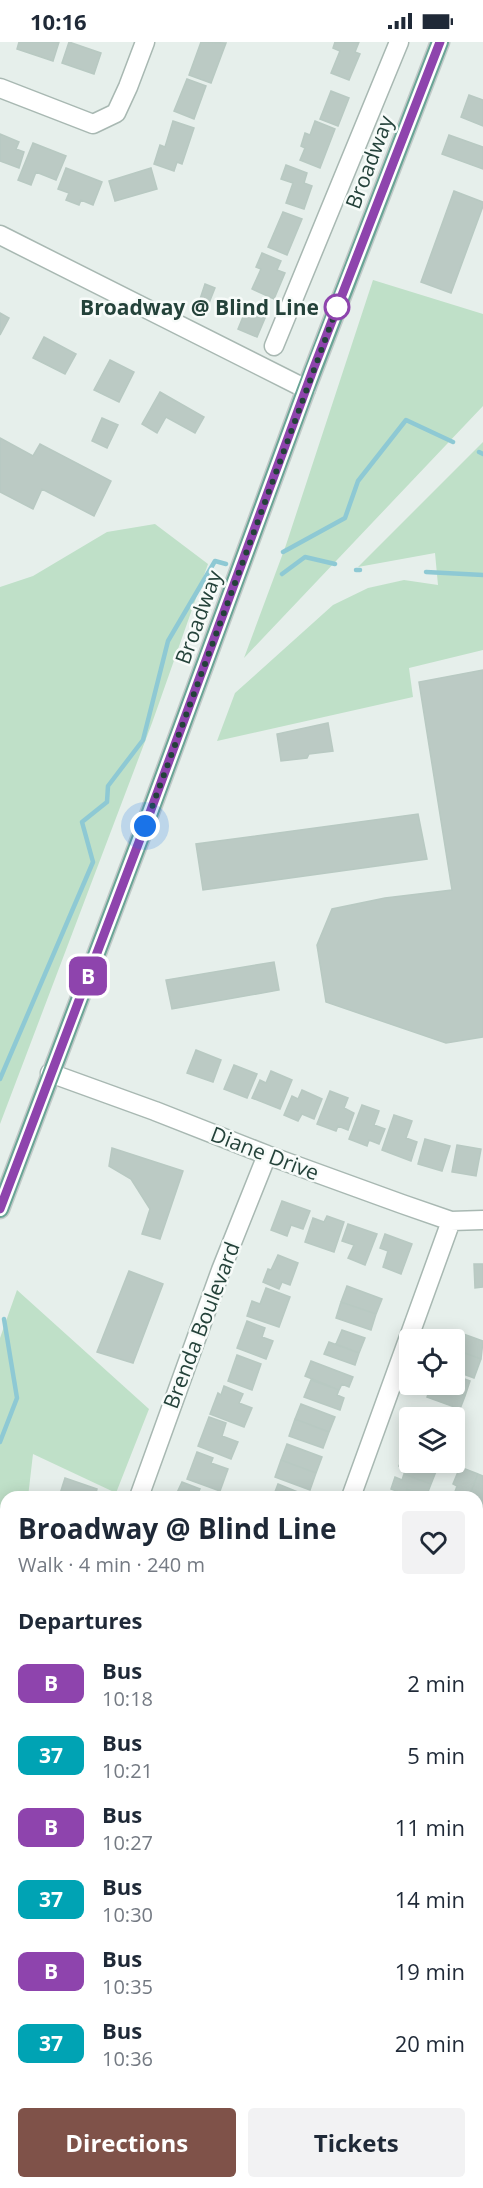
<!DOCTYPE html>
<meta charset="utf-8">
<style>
body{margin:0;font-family:"Open Sans",sans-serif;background:#f2f2f3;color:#1f2937;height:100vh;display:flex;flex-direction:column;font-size:22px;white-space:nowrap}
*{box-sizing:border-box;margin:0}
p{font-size:20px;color:#747a83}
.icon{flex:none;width:33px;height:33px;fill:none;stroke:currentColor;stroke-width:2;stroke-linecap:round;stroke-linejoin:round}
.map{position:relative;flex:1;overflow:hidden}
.drawer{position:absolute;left:0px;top:1449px;width:483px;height:698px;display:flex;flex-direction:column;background:#fff;border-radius:18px 18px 0 0;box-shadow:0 3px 15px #0003}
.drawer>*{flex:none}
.badge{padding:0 12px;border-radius:9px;font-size:21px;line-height:39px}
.fabs{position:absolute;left:399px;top:1287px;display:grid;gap:12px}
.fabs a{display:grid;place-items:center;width:66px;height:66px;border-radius:6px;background:#fff;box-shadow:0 3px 15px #0003;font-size:30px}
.you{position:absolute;width:30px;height:30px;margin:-15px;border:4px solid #fff;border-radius:50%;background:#1a73e8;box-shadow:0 0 0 9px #1a73e833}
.map>.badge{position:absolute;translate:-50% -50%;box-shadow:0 0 0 3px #fff}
h2{padding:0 18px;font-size:22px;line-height:54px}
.round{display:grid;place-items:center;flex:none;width:63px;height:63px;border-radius:6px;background:#f2f2f3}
.headline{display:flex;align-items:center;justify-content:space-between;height:102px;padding:0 18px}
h1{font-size:28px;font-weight:700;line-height:45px}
.button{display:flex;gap:12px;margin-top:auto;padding:12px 18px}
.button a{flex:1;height:69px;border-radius:6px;background:#7f5249;color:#fff;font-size:24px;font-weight:700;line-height:69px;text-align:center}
.button a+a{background:#f2f2f3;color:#1f2937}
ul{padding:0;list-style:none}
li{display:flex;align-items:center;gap:18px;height:72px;padding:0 18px}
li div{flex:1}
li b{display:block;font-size:22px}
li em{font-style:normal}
li .badge{min-width:66px;font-weight:700;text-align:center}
.status{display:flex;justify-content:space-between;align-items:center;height:42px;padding:0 30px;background:#fff;direction:ltr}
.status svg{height:16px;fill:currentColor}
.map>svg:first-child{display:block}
.green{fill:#bfe0c8}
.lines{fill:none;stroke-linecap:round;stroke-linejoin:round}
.stream{stroke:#8ec9d4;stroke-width:4.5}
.building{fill:#bbcac4;stroke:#b8c9c2;stroke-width:1.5}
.minor-casing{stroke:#a8b8b2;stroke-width:21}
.tertiary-casing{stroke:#a8b8b2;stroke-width:21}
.primary-casing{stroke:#c2cac8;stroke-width:21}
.minor{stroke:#fff;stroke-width:18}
.tertiary{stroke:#fff;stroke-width:18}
.primary{stroke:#6aa596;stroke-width:18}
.line-casing{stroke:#fff;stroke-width:14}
.line{stroke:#8e44ad;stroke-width:9}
.walk{stroke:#24423a;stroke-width:6;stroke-dasharray:0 10.8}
.stop-dot{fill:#fff;stroke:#8e44ad;stroke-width:3}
.labels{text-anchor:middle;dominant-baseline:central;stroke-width:5;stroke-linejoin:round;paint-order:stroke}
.street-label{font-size:21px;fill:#24423a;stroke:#f7fbf9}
.stop-label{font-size:21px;font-weight:bold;fill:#24423a;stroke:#f7fbf9;text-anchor:end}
</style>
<div class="status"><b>10:16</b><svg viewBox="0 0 49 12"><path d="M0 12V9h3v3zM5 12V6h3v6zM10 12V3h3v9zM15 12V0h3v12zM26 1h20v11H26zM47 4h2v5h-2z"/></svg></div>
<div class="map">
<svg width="483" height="2146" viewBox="0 0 483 2146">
<rect width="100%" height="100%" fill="#e6efeb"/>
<!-- green -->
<path class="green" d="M373 238 483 272V364L244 616 286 503Z
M483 400V608L409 626 413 655 217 699 235 651 333 563 368 546 404 538 438 543 435 511 358 525Z
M155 482 208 522 152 681 0 1082V545L33 534 107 490Z
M17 1248 149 1367 116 1451 33 1412 28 1455H6V1562L0 1568V1296Z"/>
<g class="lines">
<!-- stream -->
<path class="stream" d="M479 410 483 412
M283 510 345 476 358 439 406 378 453 400
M356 528H360
M426 530 483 533
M282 532 305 515 335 522
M0 1037 93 820 82 780 107 760 108 744 143 698 168 599 215 519 226 522
M0 1400 17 1356 4 1277"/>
</g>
<!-- building -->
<path class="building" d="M19 0H59L53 19 17 7Z
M69 0 101 11 94 32 62 21Z
M201 0 226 1 211 41 189 33Z
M335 0H359L355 10 360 12 349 38 331 31 340 9 333 6Z
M187 37 206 44 194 77 174 69Z
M331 49 349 56 338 84 320 77Z
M469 53 483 58V84L461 75Z
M173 79 194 86 182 122 177 120 174 129 154 122 160 103 165 105Z
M315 79 335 87 320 126 300 118 305 106 301 104 305 91 310 93Z
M0 92 19 100 16 107 24 110 19 126 0 119Z
M449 93 483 105V127L442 112Z
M33 101 66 114 56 138 36 130 31 143 18 138Z
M286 123 307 131 304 141 312 144 304 167 286 161 293 141 281 137Z
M66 126 102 140 93 163 81 158 79 163 66 158 69 151 58 147Z
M151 126 157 147 115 159 109 139Z
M454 149 483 160V164L451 251 421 240Z
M283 170 302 177 287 213 268 205Z
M262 211 281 219 277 228 285 231 274 257 252 247 261 227 256 225Z
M205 242 215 246 209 261 200 257Z
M249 260 268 269 257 295 238 287Z
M0 271 9 276 0 293Z
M44 295 76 312 65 332 33 316Z
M110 318 134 330 119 360 94 348Z
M160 350 204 375 195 391 166 375 157 391 142 382Z
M102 376 118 383 107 406 92 399Z
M0 396 33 414 40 402 111 439 94 474 42 447 33 467 0 450Z
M483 628V995L446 1001 326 960 317 903 332 867 385 856 452 848 419 640Z
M328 681 333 709 309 712 307 716 281 719 277 692Z
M418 772 427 817 203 848 196 802Z
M274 920 279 948 172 967 166 938Z
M196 1008 221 1018 213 1040 187 1031Z
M234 1023 257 1032 247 1056 224 1047Z
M271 1029 292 1038 280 1067 252 1056 260 1038 266 1041Z
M302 1048 322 1057 314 1077 302 1072 298 1079 284 1073 292 1054 298 1057Z
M330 1049 348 1056 344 1066 354 1071 348 1088 338 1084 336 1089 317 1082Z
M362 1063 379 1069 374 1083 385 1087 379 1102 369 1098 367 1104 349 1097Z
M394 1073 412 1079 406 1096 417 1100 411 1119 382 1108Z
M425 1097 450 1104 442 1129 418 1122Z
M457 1103 481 1107 476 1134 452 1130Z
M112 1106 183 1129 160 1197 142 1192 150 1167 131 1137 109 1124Z
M282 1159 310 1169 303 1187 291 1183 287 1194 271 1188Z
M327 1174 344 1180 334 1210 305 1200 313 1176 324 1180Z
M348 1182 377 1192 365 1223 348 1216 354 1203 342 1199Z
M385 1192 412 1202 401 1232 383 1225 388 1209 380 1206Z
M278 1213 298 1221 290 1243 282 1240 279 1247 263 1240 268 1227 271 1228Z
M474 1222H483V1245L475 1246Z
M129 1229 163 1242 133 1321 97 1310Z
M347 1244 382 1257 376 1272 341 1260Z
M266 1246 290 1255 279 1285 247 1274 252 1259 260 1262Z
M341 1260 376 1272 371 1288 336 1276Z
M247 1279 265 1286 262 1295 273 1299 266 1317 237 1306Z
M342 1288 365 1296 359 1311 336 1302Z
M455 1289 483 1299 481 1317 454 1307V1298H452Z
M329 1300 359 1311 355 1323 324 1312Z
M454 1307 481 1317 474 1336 455 1329 456 1325 454 1324Z
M237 1313 261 1322 252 1348 228 1339Z
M311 1319 353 1335 349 1345 342 1342 339 1348 305 1334Z
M454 1333 470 1339 465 1354 434 1342H454Z
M311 1338 339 1348 337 1353 344 1356 340 1368 304 1355Z
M432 1342 465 1354 460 1367 427 1355Z
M224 1344 243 1352 239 1361 252 1366 244 1385 210 1372 218 1351 221 1353Z
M301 1362 335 1375 329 1390 295 1377Z
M426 1367 448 1376H423Z
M209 1375 226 1381 222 1394 238 1400 231 1417 198 1404Z
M295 1377 329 1390 323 1406 289 1394Z
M287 1402 322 1415 316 1431 281 1418Z
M197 1410 213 1416 211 1421 228 1427 220 1449 187 1437Z
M403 1414 410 1416V1420H421L437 1427 431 1442 404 1432 406 1427 399 1424Z
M281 1418 316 1431 310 1448 275 1435Z
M460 1425 478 1432 469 1455H453L457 1444 453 1442Z
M404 1432 431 1442 426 1455 407 1447 405 1452 391 1447 395 1435 402 1438Z
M478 1432 483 1434V1464L479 1475 477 1474V1455H469Z
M65 1436 97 1447 95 1455H59Z
M182 1440 200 1447 198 1451 207 1455H175Z
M278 1442 310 1455H273Z
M477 1548 483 1551V1565L479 1575 477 1574Z
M0 1797 6 1801V1815L0 1822Z
M483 1874V1909L477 1888V1876Z
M483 1963V1998L477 1999V1964Z
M208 2140H231L232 2146H207L210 2145Z
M303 2140H321L322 2146H305Z
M116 2142 141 2144V2146H116Z"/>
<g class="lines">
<defs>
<path id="minor" d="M0 46 93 82 116 71 128 45 145 0
M274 304 399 0
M50 1031 155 1069 267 1113 402 1162 451 1179 483 1178
M139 1455 221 1228 267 1113
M351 1455 451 1179
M477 1515 483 1517
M477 1838 483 1837
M477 2039 483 2037
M273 2140 274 2146
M469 2140 470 2146"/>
<path id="tertiary" d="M0 193 306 347"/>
<path id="primary" d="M0 1167 145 784 306 347 440 0"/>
</defs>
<!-- minor casing -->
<use href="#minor" class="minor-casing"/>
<!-- tertiary casing -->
<use href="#tertiary" class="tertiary-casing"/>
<!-- primary casing -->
<use href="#primary" class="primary-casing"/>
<!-- minor -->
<use href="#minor" class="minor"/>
<!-- tertiary -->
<use href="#tertiary" class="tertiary"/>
<!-- primary -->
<use href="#primary" class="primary"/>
</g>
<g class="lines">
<defs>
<path id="line" d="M0 1167 145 784 313 328 440 0"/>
</defs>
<!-- line casing -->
<use href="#line" class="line-casing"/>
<!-- line -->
<use href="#line" class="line"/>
<!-- walk -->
<path class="walk" d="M145 784 338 263 337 265"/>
</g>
<!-- markers -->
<circle class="stop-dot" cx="337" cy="265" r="12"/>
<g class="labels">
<!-- street labels -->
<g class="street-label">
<text transform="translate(369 120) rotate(-69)">Broadway</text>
<text transform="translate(198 575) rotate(-70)">Broadway</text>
<text transform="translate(265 1111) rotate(21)">Diane Drive</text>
<text transform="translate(201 1283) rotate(-69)">Brenda Boulevard</text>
</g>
<!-- stop labels -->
<g class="stop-label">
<text x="319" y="265">Broadway @ Blind Line</text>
</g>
</g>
</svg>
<div class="fabs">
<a><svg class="icon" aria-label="locate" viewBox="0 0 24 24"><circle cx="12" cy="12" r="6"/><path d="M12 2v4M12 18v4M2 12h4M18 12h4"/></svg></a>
<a><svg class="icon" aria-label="layers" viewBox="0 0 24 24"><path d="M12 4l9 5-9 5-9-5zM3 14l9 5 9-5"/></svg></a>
</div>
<div class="you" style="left:145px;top:784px"></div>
<b class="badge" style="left:88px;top:934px;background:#8e44ad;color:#fff">B</b>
<section class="drawer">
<div class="headline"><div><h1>Broadway @ Blind Line</h1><p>Walk · 4 min · 240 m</p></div><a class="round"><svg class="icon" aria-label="heart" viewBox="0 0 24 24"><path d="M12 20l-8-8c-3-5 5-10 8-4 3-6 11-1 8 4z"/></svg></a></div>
<h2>Departures</h2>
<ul>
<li><span class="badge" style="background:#8e44ad;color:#fff">B</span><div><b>Bus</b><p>10:18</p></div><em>2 min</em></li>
<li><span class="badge" style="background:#00a3b4;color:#fff">37</span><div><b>Bus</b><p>10:21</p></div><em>5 min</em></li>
<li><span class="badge" style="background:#8e44ad;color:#fff">B</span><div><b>Bus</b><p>10:27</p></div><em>11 min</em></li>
<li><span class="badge" style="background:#00a3b4;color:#fff">37</span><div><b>Bus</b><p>10:30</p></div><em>14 min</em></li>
<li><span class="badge" style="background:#8e44ad;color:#fff">B</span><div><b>Bus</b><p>10:35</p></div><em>19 min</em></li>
<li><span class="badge" style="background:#00a3b4;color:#fff">37</span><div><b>Bus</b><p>10:36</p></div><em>20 min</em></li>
</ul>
<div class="button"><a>Directions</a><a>Tickets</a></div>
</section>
</div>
